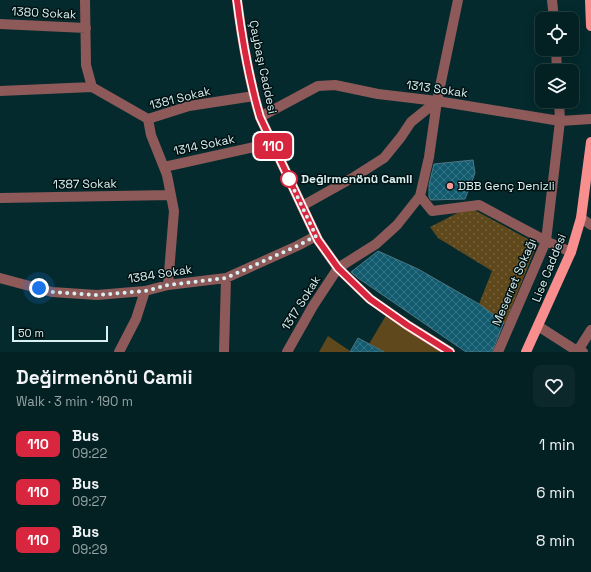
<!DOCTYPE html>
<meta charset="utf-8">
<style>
body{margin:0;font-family:"Space Grotesk",sans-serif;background:#0d282a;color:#f1f3f6;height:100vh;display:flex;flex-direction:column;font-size:15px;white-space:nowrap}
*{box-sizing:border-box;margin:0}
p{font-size:13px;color:#97a3a5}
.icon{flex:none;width:22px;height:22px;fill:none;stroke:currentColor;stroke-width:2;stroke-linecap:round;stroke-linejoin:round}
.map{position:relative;height:352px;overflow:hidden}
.side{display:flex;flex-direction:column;background:#032022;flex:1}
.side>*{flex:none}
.badge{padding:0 8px;border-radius:6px;font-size:14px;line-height:26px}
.fabs{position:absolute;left:535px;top:12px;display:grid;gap:8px}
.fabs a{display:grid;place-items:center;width:44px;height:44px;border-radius:8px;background:#032022;box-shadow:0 2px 10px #0003,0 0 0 1px #243e40;font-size:20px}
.scale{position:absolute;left:12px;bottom:10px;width:96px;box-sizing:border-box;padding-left:4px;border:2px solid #d8f0f2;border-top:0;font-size:11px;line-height:14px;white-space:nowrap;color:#d8f0f2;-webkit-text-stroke:3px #011112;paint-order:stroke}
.you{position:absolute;width:20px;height:20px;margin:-10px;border:3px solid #fff;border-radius:50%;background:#1a73e8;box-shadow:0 0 0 6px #1a73e833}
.map>.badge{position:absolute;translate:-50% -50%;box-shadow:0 0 0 2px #fff}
.round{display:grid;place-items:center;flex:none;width:42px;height:42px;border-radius:8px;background:#0d282a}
.head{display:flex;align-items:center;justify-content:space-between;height:68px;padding:0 16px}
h1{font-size:19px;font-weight:700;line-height:30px}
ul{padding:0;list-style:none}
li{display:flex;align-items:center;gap:12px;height:48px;padding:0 16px}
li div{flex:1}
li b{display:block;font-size:15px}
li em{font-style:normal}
li .badge{min-width:44px;font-weight:700;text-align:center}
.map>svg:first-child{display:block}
.grass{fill:#5f481b}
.park{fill:url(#park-dots)}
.building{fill:url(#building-cross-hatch);stroke:#4c7684}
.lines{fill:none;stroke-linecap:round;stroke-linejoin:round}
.minor{stroke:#8e5a59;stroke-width:10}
.major{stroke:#f88e8d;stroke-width:10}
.line-casing{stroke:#fff;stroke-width:9}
.line{stroke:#d7263d;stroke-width:6}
.walk{stroke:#d8f0f2;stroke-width:4;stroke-dasharray:0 7.2}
.stop-dot{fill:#fff;stroke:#d7263d;stroke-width:2}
.poi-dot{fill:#f59b99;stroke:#011112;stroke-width:1.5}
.labels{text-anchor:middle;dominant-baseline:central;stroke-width:3;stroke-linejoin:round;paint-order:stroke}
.street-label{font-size:12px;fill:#d8f0f2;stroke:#011112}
.stop-label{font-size:12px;font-weight:bold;fill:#d8f0f2;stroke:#011112;text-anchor:start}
.poi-label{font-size:12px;fill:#d8f0f2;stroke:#011112;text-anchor:start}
</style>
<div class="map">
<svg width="591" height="352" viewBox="0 0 591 352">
<defs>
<pattern id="park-dots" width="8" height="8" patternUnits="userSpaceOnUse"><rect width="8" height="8" fill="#5f481b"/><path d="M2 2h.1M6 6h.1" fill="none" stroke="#75633d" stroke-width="1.8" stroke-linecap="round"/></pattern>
<pattern id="building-cross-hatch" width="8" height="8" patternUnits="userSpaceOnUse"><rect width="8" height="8" fill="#135c6f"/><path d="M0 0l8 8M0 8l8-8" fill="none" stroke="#357484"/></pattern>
</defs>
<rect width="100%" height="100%" fill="#042a2d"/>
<!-- grass -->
<path class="grass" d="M388 312 451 352H384L369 344Z
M328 336 350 351V352H319Z"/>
<!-- park -->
<path class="park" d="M469 207 537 244 505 324 479 304 492 271 438 238 430 227Z"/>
<!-- building -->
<path class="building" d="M473 160 475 173 465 199 431 200 429 197V185L434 164Z
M378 251 418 269 479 304 504 322 492 352H466L358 278 351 272Z
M358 338 384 352H350Z"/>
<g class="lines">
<!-- minor -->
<path class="minor" d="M85 0 86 65 92 87
M552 0 554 19
M0 24 86 28
M556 49 557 71
M0 91 92 87 148 119 189 106 254 96
M260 117 318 86 335 85 378 94 437 101 560 121 591 119
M148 119 151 135 167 175 174 211 168 285
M164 167 272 143
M420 196 432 211 479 205 546 241 571 252
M0 198 171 195
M302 206 354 177 384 158 401 137 411 122 437 101
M581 218 591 225
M0 278 52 292 97 295 145 291 168 285 226 278 297 246 316 236
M538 326 577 351 583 352
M119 352 136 319 145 291
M224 352 226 278
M287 352 313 306 338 268 376 244 397 225 420 196 429 157 437 101 458 0
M498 352 546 241 560 121 559 101
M577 352 591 330"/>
<!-- major -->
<path class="major" d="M237 0C242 39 249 79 260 117L318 240 338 268 370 299 407 325 450 352
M590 0 591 26
M526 352 571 252 581 218 591 142"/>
</g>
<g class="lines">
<defs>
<path id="line" d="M237 0C242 39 249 79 260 117L318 240 338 268 370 299 407 325 450 352"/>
</defs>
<!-- line casing -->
<use href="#line" class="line-casing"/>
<!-- line -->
<use href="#line" class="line"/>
<!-- walk -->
<path class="walk" d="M39 288 52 292 97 295 145 291 168 285 226 278 297 246 316 236 287 175 289 179"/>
</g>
<!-- markers -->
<circle class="stop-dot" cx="289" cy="179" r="8"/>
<circle class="poi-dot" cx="450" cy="186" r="4"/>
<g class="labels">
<!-- street labels -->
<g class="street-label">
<text transform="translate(44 13) rotate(3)">1380 Sokak</text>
<text transform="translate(263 67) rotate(78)">Çaybaşı Caddesi</text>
<text transform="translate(437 89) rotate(8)">1313 Sokak</text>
<text transform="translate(180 98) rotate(-14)">1381 Sokak</text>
<text transform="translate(204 145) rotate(-12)">1314 Sokak</text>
<text transform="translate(85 184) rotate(-1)">1387 Sokak</text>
<text transform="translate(549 268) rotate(-68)">Lise Caddesi</text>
<text transform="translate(160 274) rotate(-9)">1384 Sokak</text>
<text transform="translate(514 282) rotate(-67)">Meserret Sokağı</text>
<text transform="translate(301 303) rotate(-58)">1317 Sokak</text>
</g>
<!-- stop labels -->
<g class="stop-label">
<text x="301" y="179">Değirmenönü Camii</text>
</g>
<!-- poi labels -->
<g class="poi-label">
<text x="458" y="186">DBB Genç Denizli</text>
</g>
</g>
</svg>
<div class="fabs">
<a><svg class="icon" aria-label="locate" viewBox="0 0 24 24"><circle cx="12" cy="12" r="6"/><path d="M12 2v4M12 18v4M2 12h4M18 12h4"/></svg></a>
<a><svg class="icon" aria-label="layers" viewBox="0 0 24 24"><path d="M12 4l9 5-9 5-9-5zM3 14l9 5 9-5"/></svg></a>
</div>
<div class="scale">50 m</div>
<div class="you" style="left:39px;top:288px"></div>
<b class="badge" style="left:273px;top:146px;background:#d7263d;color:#fff">110</b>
</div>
<section class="side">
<div class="head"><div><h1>Değirmenönü Camii</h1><p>Walk · 3 min · 190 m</p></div><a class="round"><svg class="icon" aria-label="heart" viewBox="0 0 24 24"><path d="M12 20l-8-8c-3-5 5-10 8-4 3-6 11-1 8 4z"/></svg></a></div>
<ul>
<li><span class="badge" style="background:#d7263d;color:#fff">110</span><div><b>Bus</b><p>09:22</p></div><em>1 min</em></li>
<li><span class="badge" style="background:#d7263d;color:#fff">110</span><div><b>Bus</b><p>09:27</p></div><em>6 min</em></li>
<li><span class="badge" style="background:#d7263d;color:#fff">110</span><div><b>Bus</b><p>09:29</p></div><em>8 min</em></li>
</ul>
</section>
